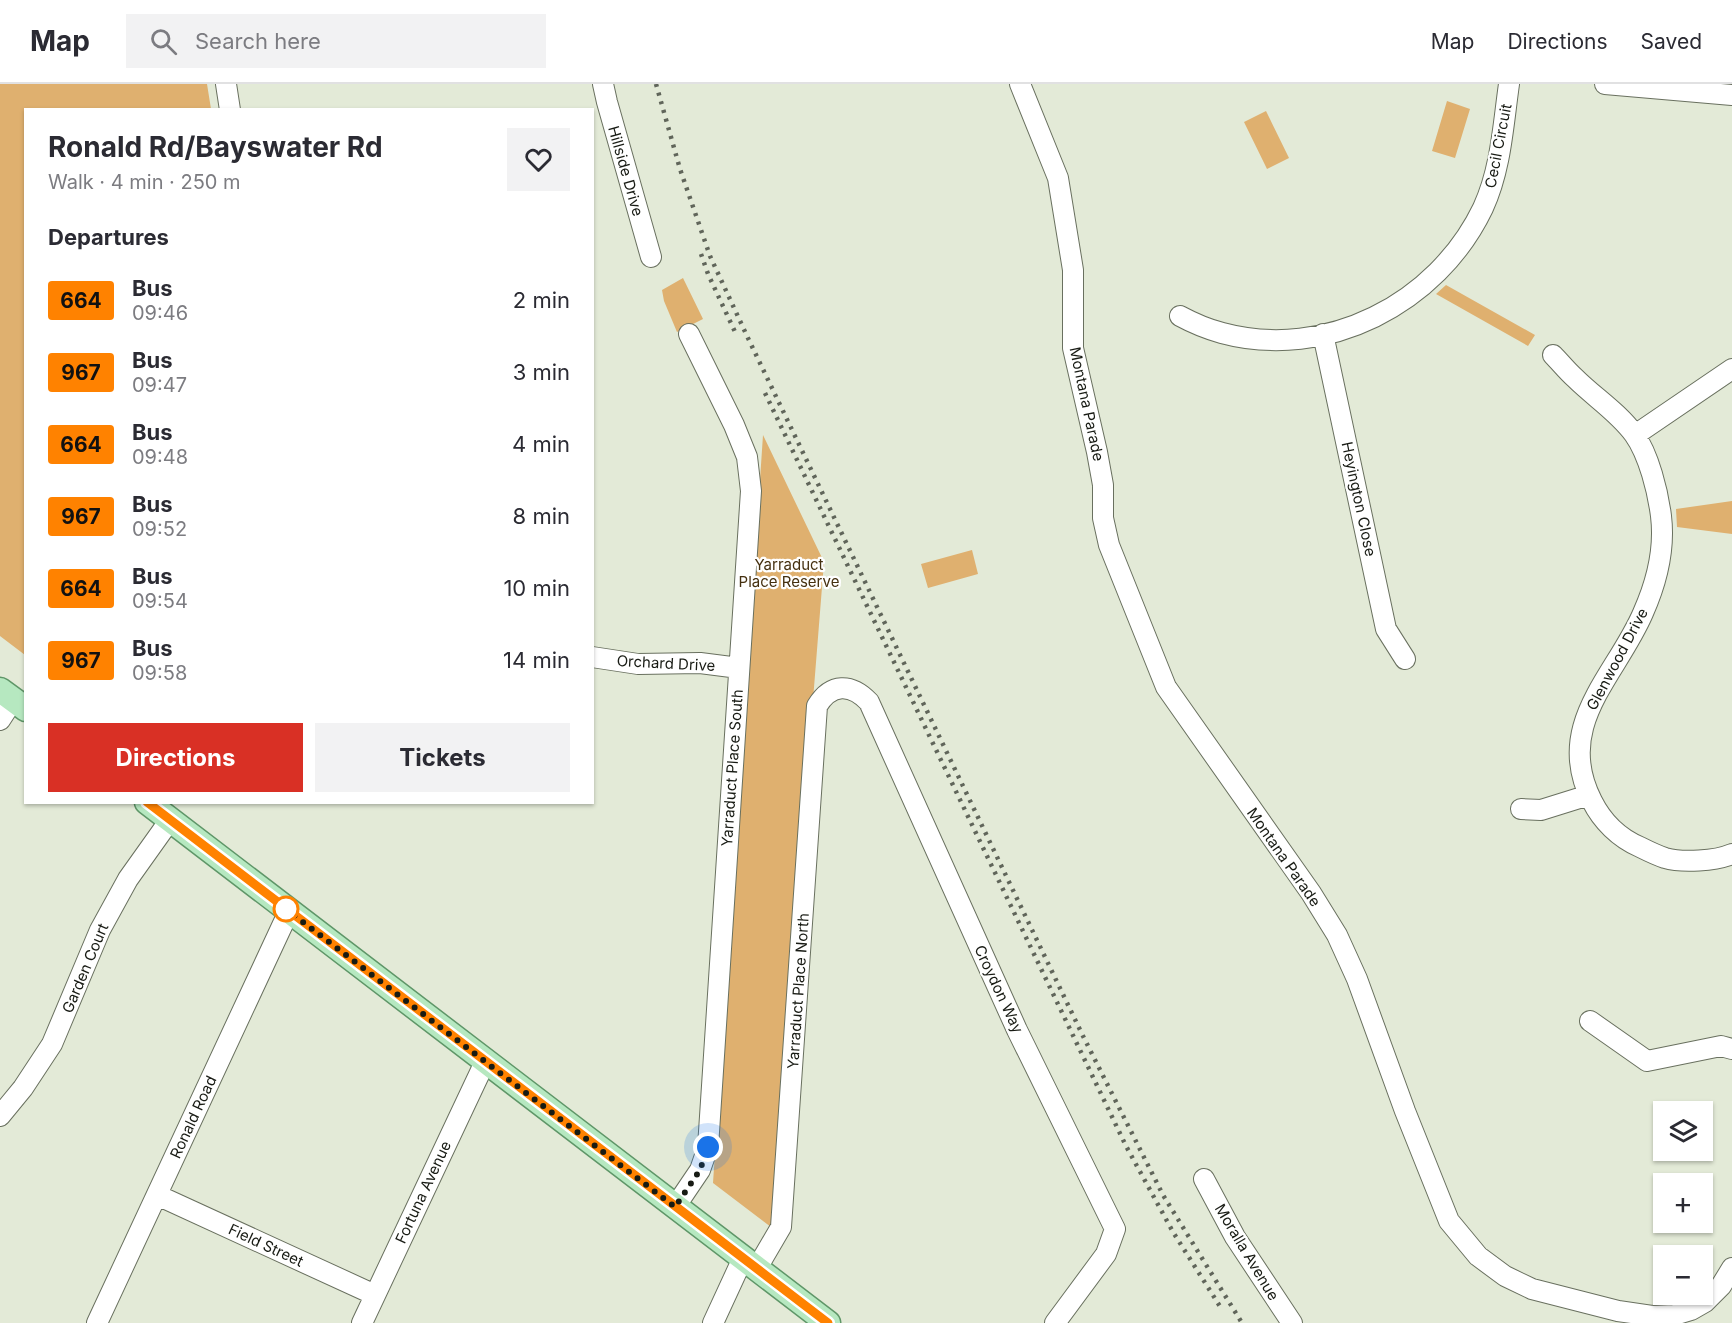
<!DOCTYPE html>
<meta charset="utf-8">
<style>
body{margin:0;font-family:Inter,sans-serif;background:#f2f2f3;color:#2b2b33;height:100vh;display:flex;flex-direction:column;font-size:22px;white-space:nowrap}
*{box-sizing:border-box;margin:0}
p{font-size:20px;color:#7c7c81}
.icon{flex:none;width:33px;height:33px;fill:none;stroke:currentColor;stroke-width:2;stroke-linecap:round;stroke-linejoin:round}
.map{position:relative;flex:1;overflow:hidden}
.details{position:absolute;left:24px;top:24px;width:570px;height:696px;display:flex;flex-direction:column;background:#fff;border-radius:0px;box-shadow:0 2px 4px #0004}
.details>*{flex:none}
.badge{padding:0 12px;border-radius:4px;font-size:21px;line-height:39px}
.buttons{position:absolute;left:1653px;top:1017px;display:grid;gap:12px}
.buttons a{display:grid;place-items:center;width:60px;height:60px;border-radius:0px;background:#fff;box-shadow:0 2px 4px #0004;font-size:30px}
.you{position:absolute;width:30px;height:30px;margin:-15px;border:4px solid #fff;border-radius:50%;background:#1a73e8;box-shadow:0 0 0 9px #1a73e833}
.map>.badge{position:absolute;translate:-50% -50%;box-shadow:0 0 0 3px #fff}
h2{padding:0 24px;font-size:22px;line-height:54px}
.round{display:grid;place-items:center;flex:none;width:63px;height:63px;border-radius:0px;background:#f2f2f3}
.overview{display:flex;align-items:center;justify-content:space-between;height:102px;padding:0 24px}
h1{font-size:28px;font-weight:700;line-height:45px}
.action{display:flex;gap:12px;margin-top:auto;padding:12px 24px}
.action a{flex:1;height:69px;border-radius:0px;background:#d93025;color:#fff;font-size:24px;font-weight:700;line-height:69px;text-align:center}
.action a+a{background:#f2f2f3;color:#2b2b33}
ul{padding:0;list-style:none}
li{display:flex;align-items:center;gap:18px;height:72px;padding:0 24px}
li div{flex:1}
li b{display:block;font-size:22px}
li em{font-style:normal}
li .badge{min-width:66px;font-weight:700;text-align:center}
header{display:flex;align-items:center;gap:36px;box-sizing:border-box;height:84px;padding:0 30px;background:#fff;border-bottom:2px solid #e1e1e2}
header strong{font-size:28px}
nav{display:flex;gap:33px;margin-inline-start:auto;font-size:21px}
.search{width:420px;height:54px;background:#f2f2f3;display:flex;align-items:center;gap:15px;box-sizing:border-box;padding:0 21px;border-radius:0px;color:#7c7c81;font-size:22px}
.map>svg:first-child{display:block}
.park{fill:#dfb06f}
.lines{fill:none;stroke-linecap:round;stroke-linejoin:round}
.minor-casing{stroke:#69705f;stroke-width:22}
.major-casing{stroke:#5f9668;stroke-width:27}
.minor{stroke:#fff;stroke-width:20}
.major{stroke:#b6e8c0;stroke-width:24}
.rail{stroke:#60655a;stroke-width:4.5;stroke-dasharray:3 6;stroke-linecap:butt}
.line-casing{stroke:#fff;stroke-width:14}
.line{stroke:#ff8200;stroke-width:9}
.walk{stroke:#181b14;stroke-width:6;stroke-dasharray:0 10.8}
.stop-dot{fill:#fff;stroke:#ff8200;stroke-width:3}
.labels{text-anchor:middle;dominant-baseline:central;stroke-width:4.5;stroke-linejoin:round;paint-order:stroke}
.street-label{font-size:15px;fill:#181b14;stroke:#fff}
.park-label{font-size:15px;fill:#453010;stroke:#fff}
</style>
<header>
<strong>Map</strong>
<div class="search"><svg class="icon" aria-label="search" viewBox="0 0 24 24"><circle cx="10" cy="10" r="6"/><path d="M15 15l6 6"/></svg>Search here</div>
<nav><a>Map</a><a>Directions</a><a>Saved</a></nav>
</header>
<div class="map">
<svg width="1732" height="1239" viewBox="0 0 1732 1239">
<rect width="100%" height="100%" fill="#e3ead7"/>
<!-- park -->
<path class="park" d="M0 0H207L211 25 26 26 25 571 0 552Z
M1447 17 1470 25 1455 74 1432 67Z
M1266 27 1289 74 1267 85 1244 38Z
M683 194 703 235 677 248 664 217 662 206Z
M1446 201 1535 251 1528 262 1436 210Z
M763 351 824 478 771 1143 713 1099Z
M1732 417V450L1677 443 1676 425Z
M972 466 978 490 928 504 921 480Z"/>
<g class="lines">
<defs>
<path id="minor" d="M226 0 230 26
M603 0 607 18 651 173
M1020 0 1058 94 1073 186V264L1097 368 1103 401V434L1109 461 1166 603 1311 809 1337 851 1357 895 1405 1027 1449 1137 1478 1172 1505 1192 1532 1205 1618 1227 1652 1232 1674 1231 1691 1226 1705 1218 1721 1202 1732 1184
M1605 0 1732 11
M1180 232C1193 239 1207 245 1222 249 1326 277 1437 220 1483 124 1501 85 1503 42 1509 0
M1323 250 1386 545 1405 575
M1553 271C1560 278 1567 287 1575 294 1594 313 1618 328 1634 350 1649 371 1658 408 1661 432 1665 465 1656 500 1643 529 1616 592 1553 641 1592 717 1602 737 1619 754 1640 763 1648 767 1656 771 1665 774 1682 779 1716 777 1732 770
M1635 351 1732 285
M592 573 638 580 700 579 739 584
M0 636 13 616
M1521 725 1541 726 1589 711
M1590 937 1647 977 1721 962 1732 965
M0 1032 23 1004 52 960 100 846 128 795 170 736
M1204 1095 1235 1153 1292 1239
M157 1111 375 1211
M675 1123 700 1086 708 1063 751 407 747 373 734 341 689 250
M757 1184 781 1143 817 622C831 599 851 599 869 618L1017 946 1115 1145 1106 1170 1055 1239
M97 1239 289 827
M362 1239 485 978
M713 1239 743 1174"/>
<path id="major" d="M0 606 26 625
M147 718 828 1239"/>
</defs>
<!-- minor casing -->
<use href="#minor" class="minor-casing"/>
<!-- major casing -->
<use href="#major" class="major-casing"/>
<!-- minor -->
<use href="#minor" class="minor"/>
<!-- major -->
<use href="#major" class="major"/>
<!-- rail -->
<path class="rail" d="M656 0 680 85 710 172 747 252 1082 950 1163 1111 1242 1239
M701 170 708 190 736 250
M765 309 1126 1062 1173 1148 1221 1224"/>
</g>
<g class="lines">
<defs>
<path id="line" d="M147 718 828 1239"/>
</defs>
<!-- line casing -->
<use href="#line" class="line-casing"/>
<!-- line -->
<use href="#line" class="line"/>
<!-- walk -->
<path class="walk" d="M286 825 675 1123 700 1086 708 1063"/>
</g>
<!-- markers -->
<circle class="stop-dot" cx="286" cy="825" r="12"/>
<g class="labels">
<!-- street labels -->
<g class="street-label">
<text transform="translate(1498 62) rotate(-79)">Cecil Circuit</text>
<text transform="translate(626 87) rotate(74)">Hillside Drive</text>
<text transform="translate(1087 320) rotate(78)">Montana Parade</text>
<text transform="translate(1359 415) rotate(78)">Heyington Close</text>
<text transform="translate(1617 575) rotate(-62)">Glenwood Drive</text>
<text transform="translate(666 579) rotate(3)">Orchard Drive</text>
<text transform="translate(732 684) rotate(-86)">Yarraduct Place South</text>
<text transform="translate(1284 773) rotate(55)">Montana Parade</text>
<text transform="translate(85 884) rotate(-67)">Garden Court</text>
<text transform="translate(999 905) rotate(65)">Croydon Way</text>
<text transform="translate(798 907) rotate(-86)">Yarraduct Place North</text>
<text transform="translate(193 1033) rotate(-65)">Ronald Road</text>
<text transform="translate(423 1108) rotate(-65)">Fortuna Avenue</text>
<text transform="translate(266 1161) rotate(25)">Field Street</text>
<text transform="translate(1247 1168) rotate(59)">Moralla Avenue</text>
</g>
<!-- park labels -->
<g class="park-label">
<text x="789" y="480">Yarraduct<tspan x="789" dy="17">Place Reserve</tspan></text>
</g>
</g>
</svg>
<div class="buttons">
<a><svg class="icon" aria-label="layers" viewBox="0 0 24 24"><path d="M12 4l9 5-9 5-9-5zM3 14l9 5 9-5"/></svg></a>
<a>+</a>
<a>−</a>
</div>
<div class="you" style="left:708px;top:1063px"></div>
<section class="details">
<div class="overview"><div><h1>Ronald Rd/Bayswater Rd</h1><p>Walk · 4 min · 250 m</p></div><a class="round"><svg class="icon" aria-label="heart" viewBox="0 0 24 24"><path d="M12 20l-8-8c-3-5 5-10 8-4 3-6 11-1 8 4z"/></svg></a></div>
<h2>Departures</h2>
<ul>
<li><span class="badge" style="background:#ff8200;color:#111">664</span><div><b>Bus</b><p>09:46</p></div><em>2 min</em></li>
<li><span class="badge" style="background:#ff8200;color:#111">967</span><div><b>Bus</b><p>09:47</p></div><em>3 min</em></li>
<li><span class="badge" style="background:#ff8200;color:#111">664</span><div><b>Bus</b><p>09:48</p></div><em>4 min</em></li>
<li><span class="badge" style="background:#ff8200;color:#111">967</span><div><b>Bus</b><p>09:52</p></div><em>8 min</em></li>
<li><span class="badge" style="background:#ff8200;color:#111">664</span><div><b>Bus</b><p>09:54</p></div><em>10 min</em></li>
<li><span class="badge" style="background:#ff8200;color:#111">967</span><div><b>Bus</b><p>09:58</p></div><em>14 min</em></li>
</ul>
<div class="action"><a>Directions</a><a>Tickets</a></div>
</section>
</div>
